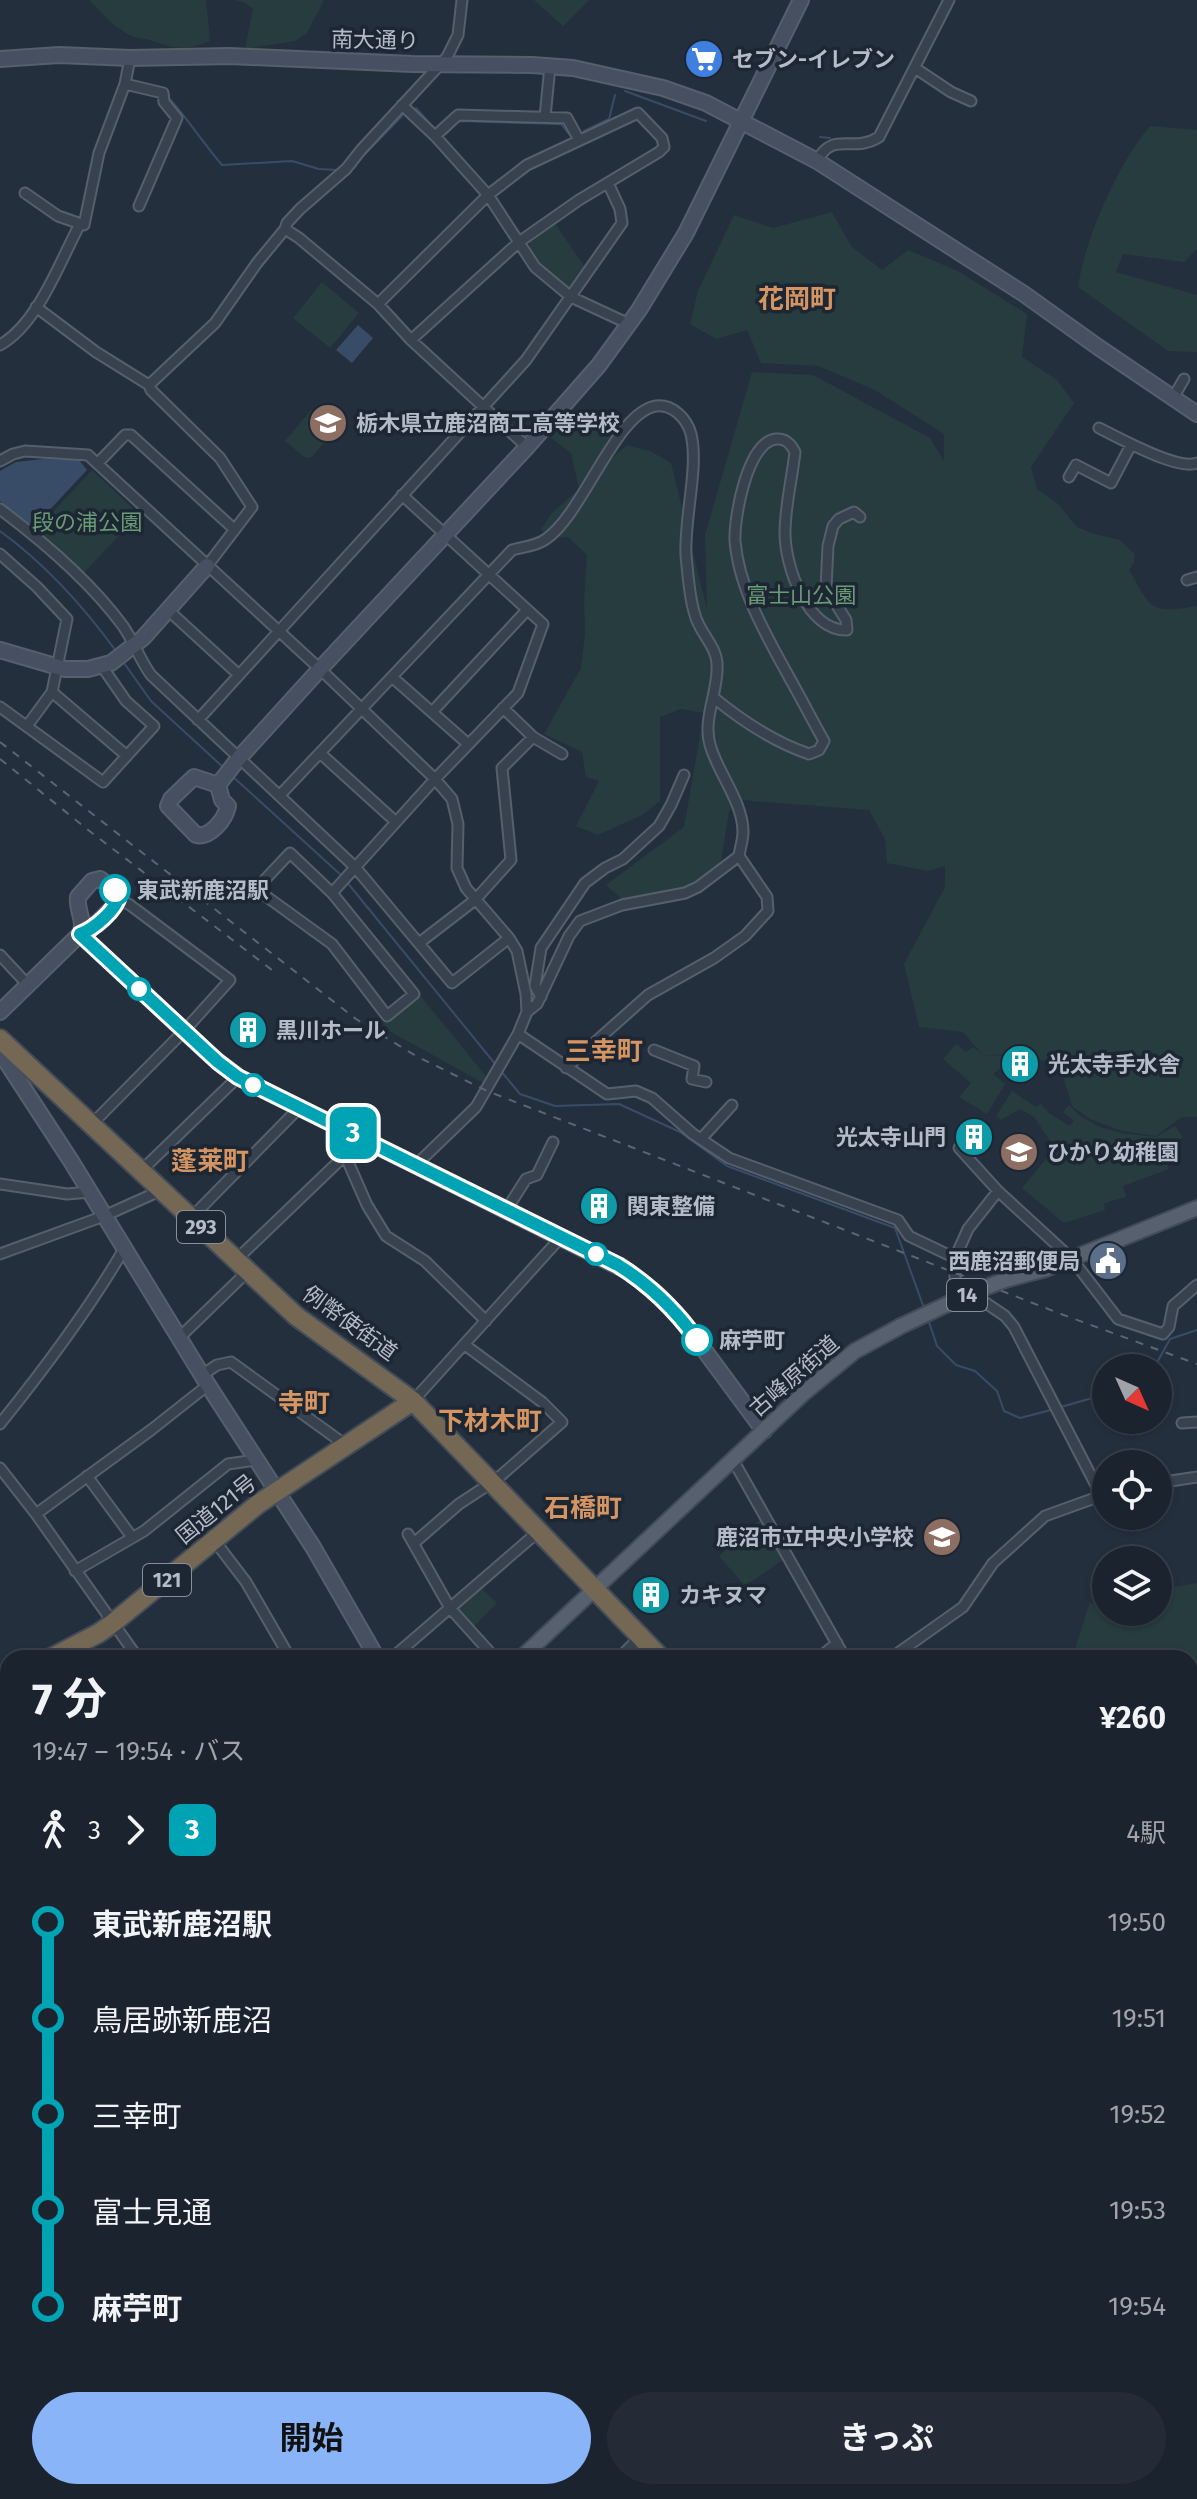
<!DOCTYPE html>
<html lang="ja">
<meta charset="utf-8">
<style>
body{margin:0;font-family:"Fira Sans","Noto Sans JP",sans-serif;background:#242b36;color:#f1f3f6;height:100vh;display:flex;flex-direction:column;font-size:30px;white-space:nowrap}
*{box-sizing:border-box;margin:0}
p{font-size:26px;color:#a0a4aa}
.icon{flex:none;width:44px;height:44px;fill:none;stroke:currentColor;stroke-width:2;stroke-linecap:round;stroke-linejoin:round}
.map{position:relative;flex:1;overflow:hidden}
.sheet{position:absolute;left:0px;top:1650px;width:1198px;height:850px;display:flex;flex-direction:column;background:#1b232e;border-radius:24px 24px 0 0;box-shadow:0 2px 6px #0004,0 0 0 2px #39404a}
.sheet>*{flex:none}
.badge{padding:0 16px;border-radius:12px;font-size:28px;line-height:52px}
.needle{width:52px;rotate:135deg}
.tools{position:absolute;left:1092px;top:1354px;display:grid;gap:16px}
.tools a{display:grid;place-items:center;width:80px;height:80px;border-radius:50%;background:#1b232e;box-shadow:0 2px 6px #0004,0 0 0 2px #39404a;font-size:40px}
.map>.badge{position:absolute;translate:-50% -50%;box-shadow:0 0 0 4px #fff}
.legs{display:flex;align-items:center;gap:12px;height:88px;padding:0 32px;font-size:26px}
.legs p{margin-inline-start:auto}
.summary{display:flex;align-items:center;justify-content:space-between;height:136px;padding:0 32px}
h1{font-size:44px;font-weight:700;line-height:60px}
.action{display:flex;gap:16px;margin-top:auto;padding:16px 32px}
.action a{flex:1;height:92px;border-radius:48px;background:#8ab4f8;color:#111;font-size:32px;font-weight:700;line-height:92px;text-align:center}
.action a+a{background:#242b36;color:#f1f3f6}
ul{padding:0 32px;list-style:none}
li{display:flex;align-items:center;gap:28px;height:96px;font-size:30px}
li i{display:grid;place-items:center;width:12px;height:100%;margin:0 10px;background:currentColor}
li i::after{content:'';width:20px;height:20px;margin:-10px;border:6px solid;border-radius:50%;background:#1b232e}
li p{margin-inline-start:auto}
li:first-child i{background:linear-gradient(#0000 50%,currentColor 0)}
li:last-child i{background:linear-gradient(currentColor 50%,#0000 0)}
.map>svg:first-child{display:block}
.green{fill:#263c3f}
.water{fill:#394c67}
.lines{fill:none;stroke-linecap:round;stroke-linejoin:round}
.stream{stroke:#394c67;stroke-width:2}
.street-casing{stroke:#565f6c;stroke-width:13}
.secondary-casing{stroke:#565f6c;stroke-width:18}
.primary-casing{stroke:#414a57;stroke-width:18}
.highway-casing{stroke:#434c59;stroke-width:22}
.street{stroke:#38414e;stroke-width:9}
.secondary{stroke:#465061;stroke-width:14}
.primary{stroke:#56606e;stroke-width:14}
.highway{stroke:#746855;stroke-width:18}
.rail{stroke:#5a6575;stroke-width:2;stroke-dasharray:8 8;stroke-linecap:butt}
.line-1-casing{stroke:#fff;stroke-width:18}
.line-1{stroke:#00a3b4;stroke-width:12}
.stop-1-dot{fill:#fff;stroke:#00a3b4;stroke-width:4}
.labels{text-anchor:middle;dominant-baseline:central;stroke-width:7;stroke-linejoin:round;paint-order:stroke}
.shield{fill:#1d2633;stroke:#878f9c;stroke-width:2}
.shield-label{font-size:20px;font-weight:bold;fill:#b4bcc9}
.street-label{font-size:22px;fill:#b4bcc9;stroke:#1d2633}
.poi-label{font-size:22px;font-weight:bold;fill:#b4bcc9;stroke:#1d2633;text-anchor:start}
.park-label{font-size:22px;fill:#6b9a76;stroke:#1d2633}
.stop-label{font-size:22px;font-weight:bold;fill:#b4bcc9;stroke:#1d2633;text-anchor:start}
.quarter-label{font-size:26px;font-weight:bold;fill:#d59563;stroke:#1d2633}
</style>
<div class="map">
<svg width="1197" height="2499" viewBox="0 0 1197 2499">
<rect width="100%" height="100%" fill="#242f3e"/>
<!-- green -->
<path class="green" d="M89 0H206L210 41C185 51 175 49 150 40 144 38 138 39 132 36 115 29 102 13 89 0Z
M235 0H323V2L307 33 295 41 245 49 253 9 245 3Z
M534 0H589L563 26Z
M1150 126 1197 130V249L1184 262 1123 254 1116 272 1197 295V352L1168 351 1078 287C1085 238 1118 164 1150 126Z
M832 212 851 246 882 270 908 250 958 271 1027 314 1022 357 1057 380 1074 403 1031 467 1037 489 1057 503 1077 527 1091 533 1120 540 1135 554 1134 562 1129 570C1152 609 1149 614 1197 606V1117H1182L1156 1136 1122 1131 1090 1119 1072 1106 1059 1063 1040 1060 1028 1051 985 1056 1007 1055 1011 1060 993 1074 1005 1084 987 1114 959 1097 971 1083 943 1059 956 1044 966 1052 973 1047 982 1054 963 1032 919 1027 904 964 945 887V866L928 871 887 863 885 839 869 810 740 800 729 811 721 862 695 883 676 891 623 900 606 885 684 827 704 713 681 709 660 717V801L642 815 598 835 576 826 599 781 586 777 582 752 544 734 581 668 585 634 584 600 587 555 568 537 550 539 541 529 552 513 579 489 571 453 551 438 573 410 621 428 587 481 627 445 650 451 671 463 707 609 705 535 752 372 813 375 930 438 944 461V434L875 390 818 366 761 363 747 330 716 339 690 324 698 291 734 215 773 228Z
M554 222 586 269 573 288H567C549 275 530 263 529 240Z
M322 282 359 313 330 348 293 318Z
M311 410 335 430 312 457 306 458 285 441Z
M92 470 139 514 83 574 36 530Z
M419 994 489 1080 487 1085 391 1032 383 1023Z
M1012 1091 1036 1107 1041 1104 1050 1114 1070 1126 1074 1121 1063 1112 1069 1105 1080 1116 1100 1127 1121 1133 1156 1137 1175 1126 1183 1137 1165 1150 1169 1169 1123 1186 1126 1197 1104 1203 1105 1210 1064 1223 1022 1188 1055 1148 1034 1117 1020 1109 1001 1120 996 1116Z
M761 1519 784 1559 745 1586 719 1556Z
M1197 1583V1825L1190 1819V1658H1072L1090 1602 1110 1615 1116 1612H1158V1594L1174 1587Z
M480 1587 497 1603 473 1627 459 1613V1607Z
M1197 1898V2043L1190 2034V1901Z
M0 2325 8 2328V2440L0 2437Z
M141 2492H251L259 2499H156Z
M306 2492H374L381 2499H313Z"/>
<!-- water -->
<path class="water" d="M358 325 373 338 352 363 336 350Z
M43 459 79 460 87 470 41 519 37 516 29 524 0 501V471L16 462Z"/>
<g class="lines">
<!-- stream -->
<path class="stream" d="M625 91 706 121
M169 94 168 97C188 119 203 143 222 165L292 161 319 169 337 170
M416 108 433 127
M584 131 609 119 615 95
M446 134 457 122 462 121 561 124 569 134
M820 137 830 138
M354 168 362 157 402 116
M0 531C44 563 84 607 116 651
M124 663 151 701 224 768
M231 775 342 876
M346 881 496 1065
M500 1070 520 1094 555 1106 619 1104 680 1132 727 1166 895 1228 924 1308
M929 1322 937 1346 956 1365 975 1371 997 1391 1004 1411 1020 1418 1051 1410
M1154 1368 1170 1339 1197 1330
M1061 1407 1106 1394
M596 2492 606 2499"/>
<defs>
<path id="street" d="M130 58 125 84 163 93 164 102 177 118 139 206
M915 68 951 92 971 101
M402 105 435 136 488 195 535 267 571 297 629 324
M545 117 550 66
M435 136 458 115 567 118 579 140
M817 161C833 130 852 154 879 137L949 0
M25 193 58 216 84 225 99 153 125 84
M285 229 287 223 300 209 346 169 361 150 447 57 458 35 462 0
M378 304 488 195 527 165 638 113 662 138 664 147 659 152 579 200 519 242 411 340
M36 307 96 352 149 385
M0 345C38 324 60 261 80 224
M1173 398 1184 379
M1099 428C1119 438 1178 471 1197 463
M0 461 13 454 25 451 88 455 320 669 435 779 452 799 458 824 457 868 466 888 509 938 517 951 526 994 527 1012 518 1034 476 1107 417 1164
M98 463 125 435H131L234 529
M1069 477 1076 465 1111 483 1131 445
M0 509C44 542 90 581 123 626 134 642 140 660 151 675L355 867 452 983 509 938
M0 554 37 587 67 619 52 692 27 726
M207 566 252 507 220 458 151 390 149 385 215 323 257 263 285 229 299 238 378 304 411 340 527 447
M1187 580 1197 577
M168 610 239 675
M392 677 468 744
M52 692 127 756
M713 697C742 721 774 742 809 754L819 750 824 741C812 720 801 698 789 677 766 635 739 589 735 541 734 518 747 442 776 439 786 438 791 444 795 452 792 479 785 506 785 533 785 566 807 631 847 630L846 620 826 588 828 546 833 526 839 519 854 512 860 517
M0 707 103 782 154 726 126 701 101 665
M503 708 533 737 562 754
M432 712 527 610
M198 720 526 360 622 223 620 209 608 183
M320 753 396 822
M280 795 512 550C522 547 537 546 546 539 583 514 616 412 656 406 673 404 687 419 691 434 699 468 684 518 686 555 688 574 689 597 695 615 699 632 717 647 717 664 719 692 701 720 711 748 719 774 743 803 743 832 743 840 740 848 739 856L767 897 768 911 745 936 714 958 648 995 566 1068
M290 853 332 893 414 994 387 1016 332 944 256 889Z
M332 893 435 779 518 693 543 624 402 495
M419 943 475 900 511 860 502 768 533 737
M0 955 28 985
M541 997 535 986 541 948 585 883 605 868 623 859 659 826 671 805 684 775
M527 1012 537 1004 569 936 580 921 622 905 685 893 698 887 739 856
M518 1034 607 1094 636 1091 652 1098 693 1134 729 1158 898 1220 909 1236 955 1258
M654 1050 694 1066 692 1079 706 1082
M92 1124 184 1031 230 980 130 905 119 899
M701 1139 732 1105
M959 1148 998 1191 1072 1259 1118 1319 1163 1334 1169 1327 1173 1306 1197 1285
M345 1155 367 1205 386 1236 425 1261 486 1321
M142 1170 238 1077
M0 1184 67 1194 90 1192
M507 1209 526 1179 537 1175 553 1142
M191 1218 299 1108
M0 1254 104 1216 162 1190
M236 1260 363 1138
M971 1293 1005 1316 1014 1327 1101 1495
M955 1302V1258L968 1229 998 1191
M179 1338 248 1271
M202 1375 217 1365 231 1362 347 1446
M413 1401 562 1236
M1182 1423 1197 1422
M0 1424C45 1368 88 1311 124 1249
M733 1460 845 1658
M0 1468 36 1514 138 1658
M87 1476 132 1537
M1158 1483 1197 1477
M36 1514 151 1430 208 1385
M408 1534 450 1608 495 1658
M214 1540 246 1582 290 1658
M414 1543 459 1504 497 1479 562 1422 542 1402 465 1345
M75 1571 144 1531 228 1464 256 1460
M392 1658 539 1531
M619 1658 641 1636
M819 1658 837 1643
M891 1658 963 1607 993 1563 1045 1516 1106 1494
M0 1713 8 1726
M0 1978 8 1974
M0 2255 8 2259
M1190 2260 1197 2255
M1190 2412 1197 2410
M0 2442 8 2445
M131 2492 147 2499
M378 2492 385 2499
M466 2492 467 2499
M582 2492 593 2499
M613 2492 621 2499
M807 2492 808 2499
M715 2499 720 2492
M979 2499 987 2492
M1167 2499 1179 2492"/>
<path id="secondary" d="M0 59 59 55 130 58 230 56 412 64 532 65 573 68 663 88 706 103 817 161 1024 294 1098 347 1197 414
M0 650 65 669H88L111 663 143 638 207 566
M194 777 218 785 222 800 228 806C225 820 210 838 196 835L168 806 171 799Z
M218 785 239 758 320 669 527 447 599 365 639 310 686 233 801 0
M80 934 210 1055 238 1077 629 1272 656 1293 682 1320 764 1431
M0 1012 80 934 91 929 116 904 119 899 117 892 100 879 92 881 78 897C76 911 86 920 80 934
M0 1052 71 1161 208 1385 313 1547 377 1658
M0 1877 8 1884
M1190 1888 1197 1885
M1190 2231 1197 2237
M738 2492 750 2499
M1005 2492 1011 2499"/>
<path id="primary" d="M521 1658 805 1392 855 1351 901 1326 971 1293 1005 1280 1046 1269 1197 1208
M0 2182 8 2169"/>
<path id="highway" d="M0 1039 296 1316 413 1401 661 1658
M51 1658 99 1633 113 1623 258 1504 413 1401
M0 1685 8 1681
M1190 2462 1197 2476
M479 2499 482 2492"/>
</defs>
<!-- street casing -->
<use href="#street" class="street-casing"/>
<!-- secondary casing -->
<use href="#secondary" class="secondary-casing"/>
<!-- primary casing -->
<use href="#primary" class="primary-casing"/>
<!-- highway casing -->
<use href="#highway" class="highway-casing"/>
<!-- street -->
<use href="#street" class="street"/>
<!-- secondary -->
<use href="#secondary" class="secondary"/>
<!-- primary -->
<use href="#primary" class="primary"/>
<!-- highway -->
<use href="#highway" class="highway"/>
<!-- rail -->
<path class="rail" d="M0 742 356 1019 416 1056 487 1091 1061 1314 1197 1364
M0 759 92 833 272 970"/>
</g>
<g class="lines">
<defs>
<path id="line-1" d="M115 890 119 896C116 910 94 929 80 934L218 1062 238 1077 274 1095 618 1265C650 1285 675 1309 697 1340"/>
</defs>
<!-- line-1 casing -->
<use href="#line-1" class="line-1-casing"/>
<!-- line-1 -->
<use href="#line-1" class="line-1"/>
</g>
<!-- icons -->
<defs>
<symbol id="supermarket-disc" viewBox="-11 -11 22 22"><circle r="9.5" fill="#3f7fe0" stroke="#1d2633"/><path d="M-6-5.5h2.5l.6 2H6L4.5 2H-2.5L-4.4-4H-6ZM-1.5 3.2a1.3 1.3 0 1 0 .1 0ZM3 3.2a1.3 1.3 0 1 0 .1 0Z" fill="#fff"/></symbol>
<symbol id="school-disc" viewBox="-11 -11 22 22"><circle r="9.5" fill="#8d6e63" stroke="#1d2633"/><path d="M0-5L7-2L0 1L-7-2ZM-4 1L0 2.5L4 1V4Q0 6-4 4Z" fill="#fff"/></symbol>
<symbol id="building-disc" viewBox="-11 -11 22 22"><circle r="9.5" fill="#0f9aa8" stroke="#1d2633"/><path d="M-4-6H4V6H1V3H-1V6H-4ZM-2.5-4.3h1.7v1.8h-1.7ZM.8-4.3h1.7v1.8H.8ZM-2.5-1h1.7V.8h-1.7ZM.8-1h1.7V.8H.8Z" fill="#fff"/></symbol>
<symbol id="civic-disc" viewBox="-11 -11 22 22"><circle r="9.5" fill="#5c6f8a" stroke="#1d2633"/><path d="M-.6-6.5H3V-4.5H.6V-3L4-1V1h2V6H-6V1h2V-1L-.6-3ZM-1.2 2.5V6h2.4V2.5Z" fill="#fff"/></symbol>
</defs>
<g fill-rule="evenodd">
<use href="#supermarket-disc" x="682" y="37" width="44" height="44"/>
<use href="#school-disc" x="306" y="401" width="44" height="44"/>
<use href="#building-disc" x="226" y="1008" width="44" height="44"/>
<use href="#building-disc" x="998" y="1042" width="44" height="44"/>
<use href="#building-disc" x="952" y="1115" width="44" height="44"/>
<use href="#school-disc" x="997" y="1130" width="44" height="44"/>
<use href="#building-disc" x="577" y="1184" width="44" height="44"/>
<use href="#civic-disc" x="1086" y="1239" width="44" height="44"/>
<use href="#school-disc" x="920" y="1515" width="44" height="44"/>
<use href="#building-disc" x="629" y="1573" width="44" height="44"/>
</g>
<!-- markers -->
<g class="stop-1-dot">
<circle cx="115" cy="890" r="14"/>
<circle cx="139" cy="989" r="10"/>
<circle cx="253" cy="1085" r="10"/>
<circle cx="596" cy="1254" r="10"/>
<circle cx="697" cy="1340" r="14"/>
</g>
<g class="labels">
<!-- shield labels -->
<g class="shield">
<rect x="177" y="1211" width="48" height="32" rx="6"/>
<rect x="947" y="1279" width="40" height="32" rx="6"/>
<rect x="143" y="1564" width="48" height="32" rx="6"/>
</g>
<g class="shield-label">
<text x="201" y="1227">293</text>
<text x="967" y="1295">14</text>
<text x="167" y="1580">121</text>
</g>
<!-- street labels -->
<g class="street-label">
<text transform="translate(375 40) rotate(1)">南大通り</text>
<text transform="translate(350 1323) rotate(36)">例幣使街道</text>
<text transform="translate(794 1376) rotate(-41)">古峰原街道</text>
<text transform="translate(216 1509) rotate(-39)">国道121号</text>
</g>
<!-- poi labels -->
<g class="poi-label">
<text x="732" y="59">セブン-イレブン</text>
<text x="356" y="423">栃木県立鹿沼商工高等学校</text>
<text x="276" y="1030">黒川ホール</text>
<text x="1048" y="1064">光太寺手水舎</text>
<text x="946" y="1137" text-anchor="end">光太寺山門</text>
<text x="1047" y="1152">ひかり幼稚園</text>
<text x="627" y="1206">関東整備</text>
<text x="1080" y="1261" text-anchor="end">西鹿沼郵便局</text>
<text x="914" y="1537" text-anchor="end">鹿沼市立中央小学校</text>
<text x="679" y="1595">カキヌマ</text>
</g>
<!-- park labels -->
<g class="park-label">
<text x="87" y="522">段の浦公園</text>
<text x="801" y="595">富士山公園</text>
</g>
<!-- stop labels -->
<g class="stop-label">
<text x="137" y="890">東武新鹿沼駅</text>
<text x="719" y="1340">麻苧町</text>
</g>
<!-- quarter labels -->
<g class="quarter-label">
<text x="797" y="299">花岡町</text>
<text x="604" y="1051">三幸町</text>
<text x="210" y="1161">蓬莱町</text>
<text x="304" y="1403">寺町</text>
<text x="490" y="1421">下材木町</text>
<text x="583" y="1508">石橋町</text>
</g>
</g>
</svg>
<div class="tools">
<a><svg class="needle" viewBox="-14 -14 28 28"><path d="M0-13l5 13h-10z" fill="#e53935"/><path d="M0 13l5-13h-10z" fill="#a0a4aa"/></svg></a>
<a><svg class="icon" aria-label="locate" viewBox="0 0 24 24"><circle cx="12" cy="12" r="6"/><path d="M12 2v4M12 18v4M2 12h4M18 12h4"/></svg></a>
<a><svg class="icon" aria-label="layers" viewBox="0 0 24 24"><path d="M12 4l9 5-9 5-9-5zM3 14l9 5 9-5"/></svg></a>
</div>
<b class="badge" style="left:353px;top:1133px;background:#00a3b4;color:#fff">3</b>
<section class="sheet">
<div class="summary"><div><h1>7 分</h1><p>19:47 – 19:54 · バス</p></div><b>¥260</b></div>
<div class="legs"><svg class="icon" aria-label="walk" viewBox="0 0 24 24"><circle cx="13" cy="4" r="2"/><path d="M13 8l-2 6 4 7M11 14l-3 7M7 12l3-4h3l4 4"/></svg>3<svg class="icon" aria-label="forward" viewBox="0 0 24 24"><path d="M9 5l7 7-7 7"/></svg><b class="badge" style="background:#00a3b4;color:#fff">3</b><p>4駅</p></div>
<ul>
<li><i style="color:#00a3b4"></i><b>東武新鹿沼駅</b><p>19:50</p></li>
<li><i style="color:#00a3b4"></i><span>鳥居跡新鹿沼</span><p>19:51</p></li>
<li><i style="color:#00a3b4"></i><span>三幸町</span><p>19:52</p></li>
<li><i style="color:#00a3b4"></i><span>富士見通</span><p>19:53</p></li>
<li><i style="color:#00a3b4"></i><b>麻苧町</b><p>19:54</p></li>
</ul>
<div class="action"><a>開始</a><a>きっぷ</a></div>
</section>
</div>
